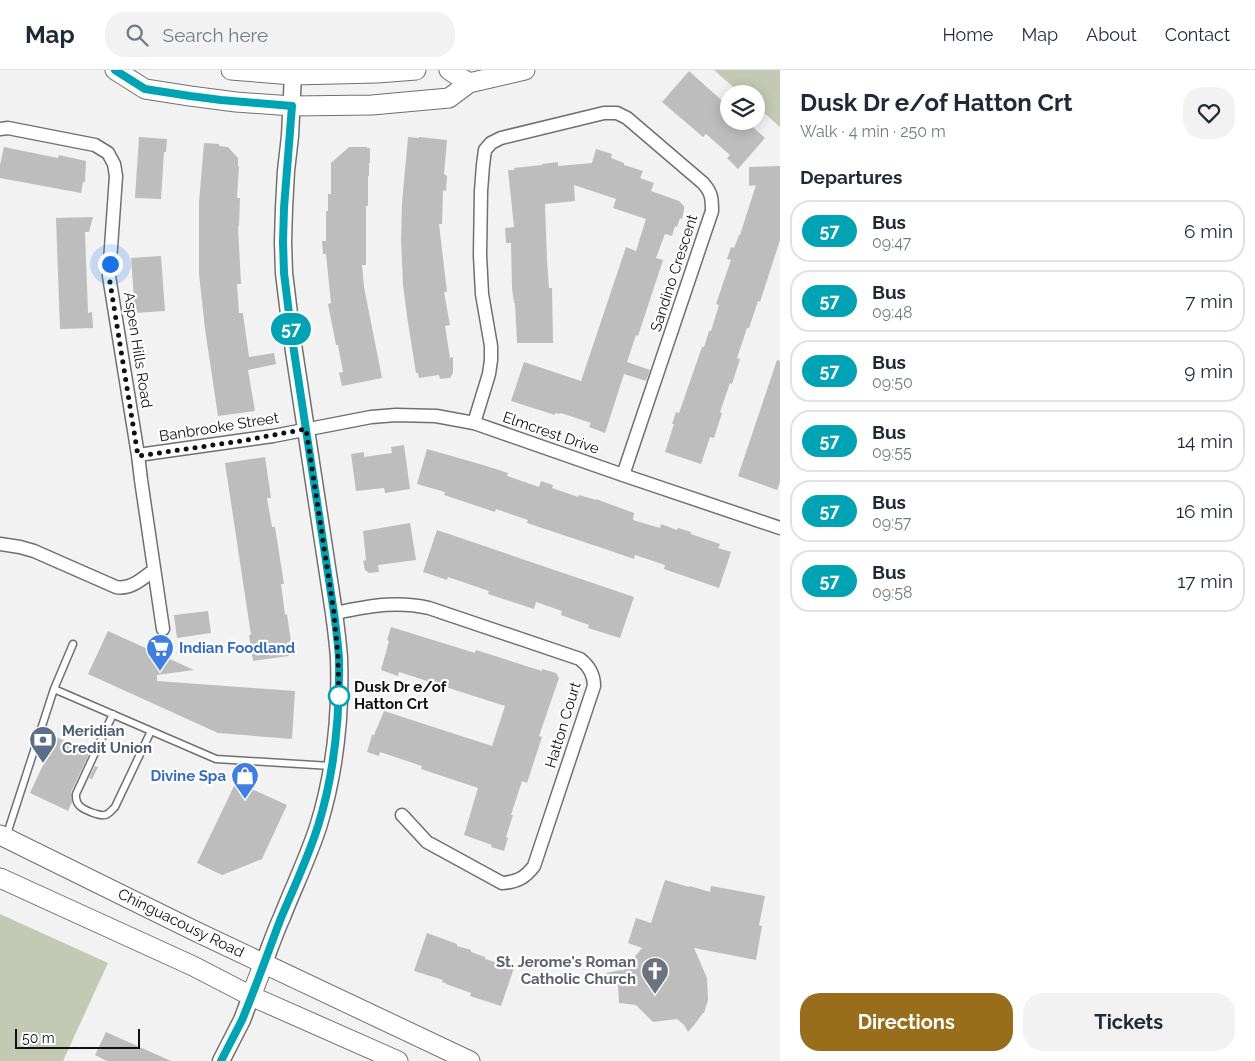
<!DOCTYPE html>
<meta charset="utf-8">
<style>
body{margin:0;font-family:Raleway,sans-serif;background:#f2f2f3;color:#1f2937;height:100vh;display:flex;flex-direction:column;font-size:19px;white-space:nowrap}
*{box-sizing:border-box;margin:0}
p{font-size:16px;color:#747a83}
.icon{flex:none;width:28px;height:28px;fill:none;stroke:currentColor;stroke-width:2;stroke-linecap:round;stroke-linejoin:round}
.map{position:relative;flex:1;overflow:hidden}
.sheet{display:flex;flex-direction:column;background:#fff;width:475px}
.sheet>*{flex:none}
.badge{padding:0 10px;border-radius:16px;font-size:18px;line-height:32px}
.fabs{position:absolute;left:720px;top:15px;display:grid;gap:10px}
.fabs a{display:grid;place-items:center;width:45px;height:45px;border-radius:50%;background:#fff;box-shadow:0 2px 12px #0003;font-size:25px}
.scale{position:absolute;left:15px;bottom:12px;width:125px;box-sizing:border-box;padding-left:5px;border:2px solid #101010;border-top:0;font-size:14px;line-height:18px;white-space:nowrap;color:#101010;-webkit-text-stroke:4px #fff;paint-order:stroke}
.you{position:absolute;width:25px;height:25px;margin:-12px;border:4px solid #fff;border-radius:50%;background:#1a73e8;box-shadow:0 0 0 8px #1a73e833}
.map>.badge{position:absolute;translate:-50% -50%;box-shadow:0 0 0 2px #fff}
h2{padding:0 20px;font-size:19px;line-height:45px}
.round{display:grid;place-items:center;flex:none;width:52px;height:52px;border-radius:20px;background:#f2f2f3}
.overview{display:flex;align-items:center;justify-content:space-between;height:85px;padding:0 20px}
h1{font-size:24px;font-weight:700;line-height:38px}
.cta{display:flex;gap:10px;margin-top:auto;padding:10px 20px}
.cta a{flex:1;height:58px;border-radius:20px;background:#986d1b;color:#fff;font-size:20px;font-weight:700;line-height:58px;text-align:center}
.cta a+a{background:#f2f2f3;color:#1f2937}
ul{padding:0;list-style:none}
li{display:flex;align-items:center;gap:15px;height:62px;margin:0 10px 8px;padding:0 10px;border:2px solid #e0e1e3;border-radius:20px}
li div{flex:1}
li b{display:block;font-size:19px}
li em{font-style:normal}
li .badge{min-width:55px;font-weight:700;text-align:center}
header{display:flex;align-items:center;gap:30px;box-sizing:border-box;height:70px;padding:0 25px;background:#fff;border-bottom:1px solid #e0e1e3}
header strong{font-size:24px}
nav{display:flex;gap:28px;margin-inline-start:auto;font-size:18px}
.search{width:350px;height:45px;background:#f2f2f3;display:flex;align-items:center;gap:12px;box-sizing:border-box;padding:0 18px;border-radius:20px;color:#747a83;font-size:19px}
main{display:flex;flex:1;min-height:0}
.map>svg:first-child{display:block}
.green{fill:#c4c9b4}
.building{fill:#bdbdbe}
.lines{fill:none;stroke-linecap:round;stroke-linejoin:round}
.service-casing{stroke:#707071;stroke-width:9}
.minor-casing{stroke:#707071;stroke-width:15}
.tertiary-casing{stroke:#707071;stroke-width:19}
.secondary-casing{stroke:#707071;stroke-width:21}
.service{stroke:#fff;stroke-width:6}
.minor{stroke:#fff;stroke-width:12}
.tertiary{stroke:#fff;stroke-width:16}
.secondary{stroke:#fff;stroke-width:19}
.line-casing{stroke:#fff;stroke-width:11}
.line{stroke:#00a3b4;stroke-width:8}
.walk{stroke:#101010;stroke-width:5;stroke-dasharray:0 9}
.stop-dot{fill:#fff;stroke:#00a3b4;stroke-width:2.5}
.labels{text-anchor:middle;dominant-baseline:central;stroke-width:4.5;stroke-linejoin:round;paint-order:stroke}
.street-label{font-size:15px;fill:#101010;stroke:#fff}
.shop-label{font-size:15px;font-weight:bold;fill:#366cbe;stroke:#fff;text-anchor:start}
.stop-label{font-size:15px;font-weight:bold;fill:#101010;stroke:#fff;text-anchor:start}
.service-label{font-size:15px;font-weight:bold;fill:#4e5e75;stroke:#fff;text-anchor:start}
.worship-label{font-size:15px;font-weight:bold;fill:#5b616d;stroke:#fff;text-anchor:end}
</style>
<header>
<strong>Map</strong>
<div class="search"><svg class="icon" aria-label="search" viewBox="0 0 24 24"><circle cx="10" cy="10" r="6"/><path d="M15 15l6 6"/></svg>Search here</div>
<nav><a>Home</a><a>Map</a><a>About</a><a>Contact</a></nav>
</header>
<main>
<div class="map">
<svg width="780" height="991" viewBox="0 0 780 991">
<rect width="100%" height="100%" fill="#f2f2f3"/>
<!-- green -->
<path class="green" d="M714 0H780V57L756 36V24H741Z
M0 844 108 893 63 991H0Z"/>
<!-- building -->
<path class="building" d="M689 1 729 37V51H746L765 68 738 99 727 88 730 85 706 64 703 67 662 32Z
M139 67 167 69 166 82H164L161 129 135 128Z
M408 67 419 68V67L447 70 444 104 447 106 446 121 443 120 442 154H439L447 222H444L450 255 445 256 450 288 453 287V303L450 308 440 309 439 305 419 308 418 303H416L407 246 403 215 401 169 402 133Z
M204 73 219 74V76L228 77 238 88V96H239L237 128H240L239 156H238L241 214H237L239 243H243V244L249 287 274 283 276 294 248 300 255 341 218 346 205 259 199 204V132Z
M4 77 58 88 59 85 86 91 85 112H83L81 123 0 108V95Z
M349 77H367V78H370V93H369V106H368V136H366V195H362L364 217 382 308 342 316 339 303 343 302 338 275H336L328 234 331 233 326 184H323L322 171H326V141H328V124H331V93Z
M596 79 612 84 611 88 624 93V95L643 101 640 108 654 113 651 121 679 131 684 136V140L682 149 680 148 677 157 675 156 672 166 665 164 656 188 663 190 638 266 636 265 627 292 650 300 646 311 624 304 605 363 589 357 591 353 561 343 560 344 555 343V345L511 331 524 292 581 311 626 177 636 181 646 149 613 138 616 129 574 115 575 131 545 134 547 190 549 218H552L553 273H517L515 233H514L512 218 511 173H506L505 158 514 157 508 100H514V98L542 95V94L558 92V96L592 93Z
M780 96V170L760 232 758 231 749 258H747L737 288 740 289 732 314 730 313 720 342 722 343 714 368 710 367 701 394 665 382 674 354H672L676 342 679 343 702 277H704L709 261H711L719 235 716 234 731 190 727 189 731 177 734 178 739 165H740L756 115 749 116V97Z
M93 147 89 162H85L88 243 92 242 93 258 60 259 56 148Z
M161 186 165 241 135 243 131 188Z
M777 290 780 291V412L777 420 738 406Z
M404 375 410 419 385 423 384 418 356 421 351 384 364 382V387L392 383 391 377Z
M427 379 483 395 508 403 507 406 539 417 541 411 553 415 552 418 578 427 579 425 596 430V429L634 443 633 450 660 458 661 454 677 460 678 458 691 462V464L720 474 718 478 731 482 719 518 664 499 665 495 635 485 634 489 608 480 527 453 528 450 496 439 495 442 444 425 445 422 417 414Z
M265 387 271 428H267L272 457H275L284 514H281L285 545 287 544 291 572H287L289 586 253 591 249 565H251L225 393Z
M410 453 416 490 378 495 379 502 369 503 365 500 363 491 366 490 363 461Z
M437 460 634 527 620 568 588 558 589 555 561 545 562 541 536 532 534 539 488 524 489 521 448 507 447 510 423 502Z
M208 541 211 563 177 568 174 545Z
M391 557 475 583 476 580 542 601V599L556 603 559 608 539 666 542 667 527 713 522 711 511 745H513L506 767 508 768 504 781 491 777 492 775 464 765 478 718 421 699 422 696 380 682 379 686 367 682 372 665H374L384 641 492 676 505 636 399 602 398 606 381 600 389 571 387 570Z
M108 561 194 600 157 605V611L295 621 292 669 218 663 88 604Z
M56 667 90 682 71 722 72 732 68 741 30 723Z
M95 696 98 697 92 709 89 708Z
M236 712 287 735 262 789 222 805 197 793Z
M665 810 689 817 690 816 710 822 711 816 765 826 759 855 762 856 756 890 694 878 707 908 708 930 704 943H703L694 955 688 962 684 955 677 949 653 952 636 935 619 933 618 915H617L606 903 621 900 623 901 642 878 628 873 636 848 651 853Z
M427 863 457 874V876L471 880V882L485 887V889L514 898 501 936 470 926 471 923 446 914V913L442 912 443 910 414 901Z
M106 962 171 991H107L95 985Z"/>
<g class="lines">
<defs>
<path id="service" d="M54 619 73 574
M113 644 76 724C75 736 83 739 93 743 97 744 101 746 105 745 109 744 112 740 115 737L151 661
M6 767 54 619 216 689 331 696"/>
<path id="minor" d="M0 59 8 58 95 75 108 83 114 94 116 106 109 206 138 385 141 410 163 559
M474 353 489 304 491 290V276L482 224 480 185 481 121 483 95 485 80 491 73 501 68 604 43H617L627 48 703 113C712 123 712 129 712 141L623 405
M138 385 273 366 371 347 396 345 436 346 474 353 623 405 780 458
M0 474 20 477 34 481 116 517C131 520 143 508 154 500
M334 543C367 537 395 530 429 538L580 589C589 596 594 604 594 616L534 796C525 808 517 812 502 813L427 772 402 745"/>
<path id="tertiary" d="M264 893C270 877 275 862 282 847 294 816 309 786 319 754 335 701 341 644 339 588 338 573 336 558 334 543L292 268 284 203 283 172 284 138 286 101 290 66 293 5
M221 991 242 950 251 926"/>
<path id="secondary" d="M115 0 145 19 190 26 236 32 292 36 372 35 449 28 469 13 525 0
M231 0 293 5 377 3 416 0
M449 0 469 13
M0 765 197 862 470 991
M0 808 193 896 251 926 398 991
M251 926 264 893"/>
</defs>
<!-- service casing -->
<use href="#service" class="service-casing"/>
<!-- minor casing -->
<use href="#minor" class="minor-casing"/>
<!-- tertiary casing -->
<use href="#tertiary" class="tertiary-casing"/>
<!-- secondary casing -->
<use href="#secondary" class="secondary-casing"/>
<!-- service -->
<use href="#service" class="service"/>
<!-- minor -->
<use href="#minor" class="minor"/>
<!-- tertiary -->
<use href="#tertiary" class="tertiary"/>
<!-- secondary -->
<use href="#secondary" class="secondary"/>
</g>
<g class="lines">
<defs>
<path id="line" d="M115 0 145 19 190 26 221 30 292 36 284 138 283 172 284 203 292 268 334 543C336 558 338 573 339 588 340 644 335 702 318 756 308 788 294 817 281 848 268 882 256 917 242 950 235 964 228 977 221 991"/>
</defs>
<!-- line casing -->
<use href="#line" class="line-casing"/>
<!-- line -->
<use href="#line" class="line"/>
<!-- walk -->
<path class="walk" d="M110 194 109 206 138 386 241 371 306 359 334 543 338 586 339 626"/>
</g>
<!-- icons -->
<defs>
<symbol id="supermarket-pin" viewBox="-11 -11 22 30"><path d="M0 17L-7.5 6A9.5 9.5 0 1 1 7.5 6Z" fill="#3f7fe0" stroke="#fff"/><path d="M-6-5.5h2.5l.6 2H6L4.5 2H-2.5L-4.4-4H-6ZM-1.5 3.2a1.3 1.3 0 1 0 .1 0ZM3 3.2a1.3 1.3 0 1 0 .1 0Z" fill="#fff"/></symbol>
<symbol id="bank-pin" viewBox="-11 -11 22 30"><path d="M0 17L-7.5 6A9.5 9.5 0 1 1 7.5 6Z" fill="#5c6f8a" stroke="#fff"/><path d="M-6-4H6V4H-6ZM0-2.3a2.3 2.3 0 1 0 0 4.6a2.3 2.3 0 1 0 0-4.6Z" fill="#fff"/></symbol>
<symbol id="shop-pin" viewBox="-11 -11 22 30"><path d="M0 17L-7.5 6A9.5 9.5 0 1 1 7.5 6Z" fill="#3f7fe0" stroke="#fff"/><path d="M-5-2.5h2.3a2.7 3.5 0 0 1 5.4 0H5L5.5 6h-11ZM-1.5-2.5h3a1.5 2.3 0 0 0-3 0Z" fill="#fff"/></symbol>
<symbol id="church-pin" viewBox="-11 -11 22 30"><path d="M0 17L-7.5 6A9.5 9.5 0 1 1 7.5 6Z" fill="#6b7280" stroke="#fff"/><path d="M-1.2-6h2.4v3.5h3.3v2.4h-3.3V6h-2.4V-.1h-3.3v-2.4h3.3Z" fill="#fff"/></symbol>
</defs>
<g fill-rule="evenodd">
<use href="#supermarket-pin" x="144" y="562" width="32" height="43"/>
<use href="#bank-pin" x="27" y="654" width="32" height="43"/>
<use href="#shop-pin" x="229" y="690" width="32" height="43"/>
<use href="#church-pin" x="639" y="885" width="32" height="43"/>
</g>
<!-- markers -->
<circle class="stop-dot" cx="339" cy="626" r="10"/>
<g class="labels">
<!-- street labels -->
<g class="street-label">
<text transform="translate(674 203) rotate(-72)">Sandino Crescent</text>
<text transform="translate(138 280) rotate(81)">Aspen Hills Road</text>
<text transform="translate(219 357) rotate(-9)">Banbrooke Street</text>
<text transform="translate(551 363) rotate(19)">Elmcrest Drive</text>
<text transform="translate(563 655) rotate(-73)">Hatton Court</text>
<text transform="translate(181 853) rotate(26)">Chinguacousy Road</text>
</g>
<!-- shop labels -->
<g class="shop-label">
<text x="179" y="578">Indian Foodland</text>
<text x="226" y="706" text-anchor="end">Divine Spa</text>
</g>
<!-- stop labels -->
<g class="stop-label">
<text x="354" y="617">Dusk Dr e/of<tspan x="354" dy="17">Hatton Crt</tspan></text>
</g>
<!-- service labels -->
<g class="service-label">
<text x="62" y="661">Meridian<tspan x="62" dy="17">Credit Union</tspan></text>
</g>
<!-- worship labels -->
<g class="worship-label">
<text x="636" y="892">St. Jerome's Roman<tspan x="636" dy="17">Catholic Church</tspan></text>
</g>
</g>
</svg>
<div class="fabs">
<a><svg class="icon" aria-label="layers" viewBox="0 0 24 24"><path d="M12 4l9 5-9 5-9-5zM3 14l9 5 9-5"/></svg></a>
</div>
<div class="scale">50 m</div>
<div class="you" style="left:110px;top:194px"></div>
<b class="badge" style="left:291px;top:259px;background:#00a3b4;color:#fff">57</b>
</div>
<section class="sheet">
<div class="overview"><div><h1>Dusk Dr e/of Hatton Crt</h1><p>Walk · 4 min · 250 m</p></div><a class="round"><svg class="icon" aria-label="heart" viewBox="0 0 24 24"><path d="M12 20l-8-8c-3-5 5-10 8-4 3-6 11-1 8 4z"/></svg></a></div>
<h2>Departures</h2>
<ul>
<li><span class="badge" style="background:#00a3b4;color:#fff">57</span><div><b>Bus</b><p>09:47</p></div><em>6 min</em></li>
<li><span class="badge" style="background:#00a3b4;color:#fff">57</span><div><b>Bus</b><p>09:48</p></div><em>7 min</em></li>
<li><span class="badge" style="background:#00a3b4;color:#fff">57</span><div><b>Bus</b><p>09:50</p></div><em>9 min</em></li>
<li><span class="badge" style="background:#00a3b4;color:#fff">57</span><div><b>Bus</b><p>09:55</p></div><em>14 min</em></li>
<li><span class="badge" style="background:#00a3b4;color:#fff">57</span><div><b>Bus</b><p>09:57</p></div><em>16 min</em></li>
<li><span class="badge" style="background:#00a3b4;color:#fff">57</span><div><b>Bus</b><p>09:58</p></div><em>17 min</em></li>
</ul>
<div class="cta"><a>Directions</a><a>Tickets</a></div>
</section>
</main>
